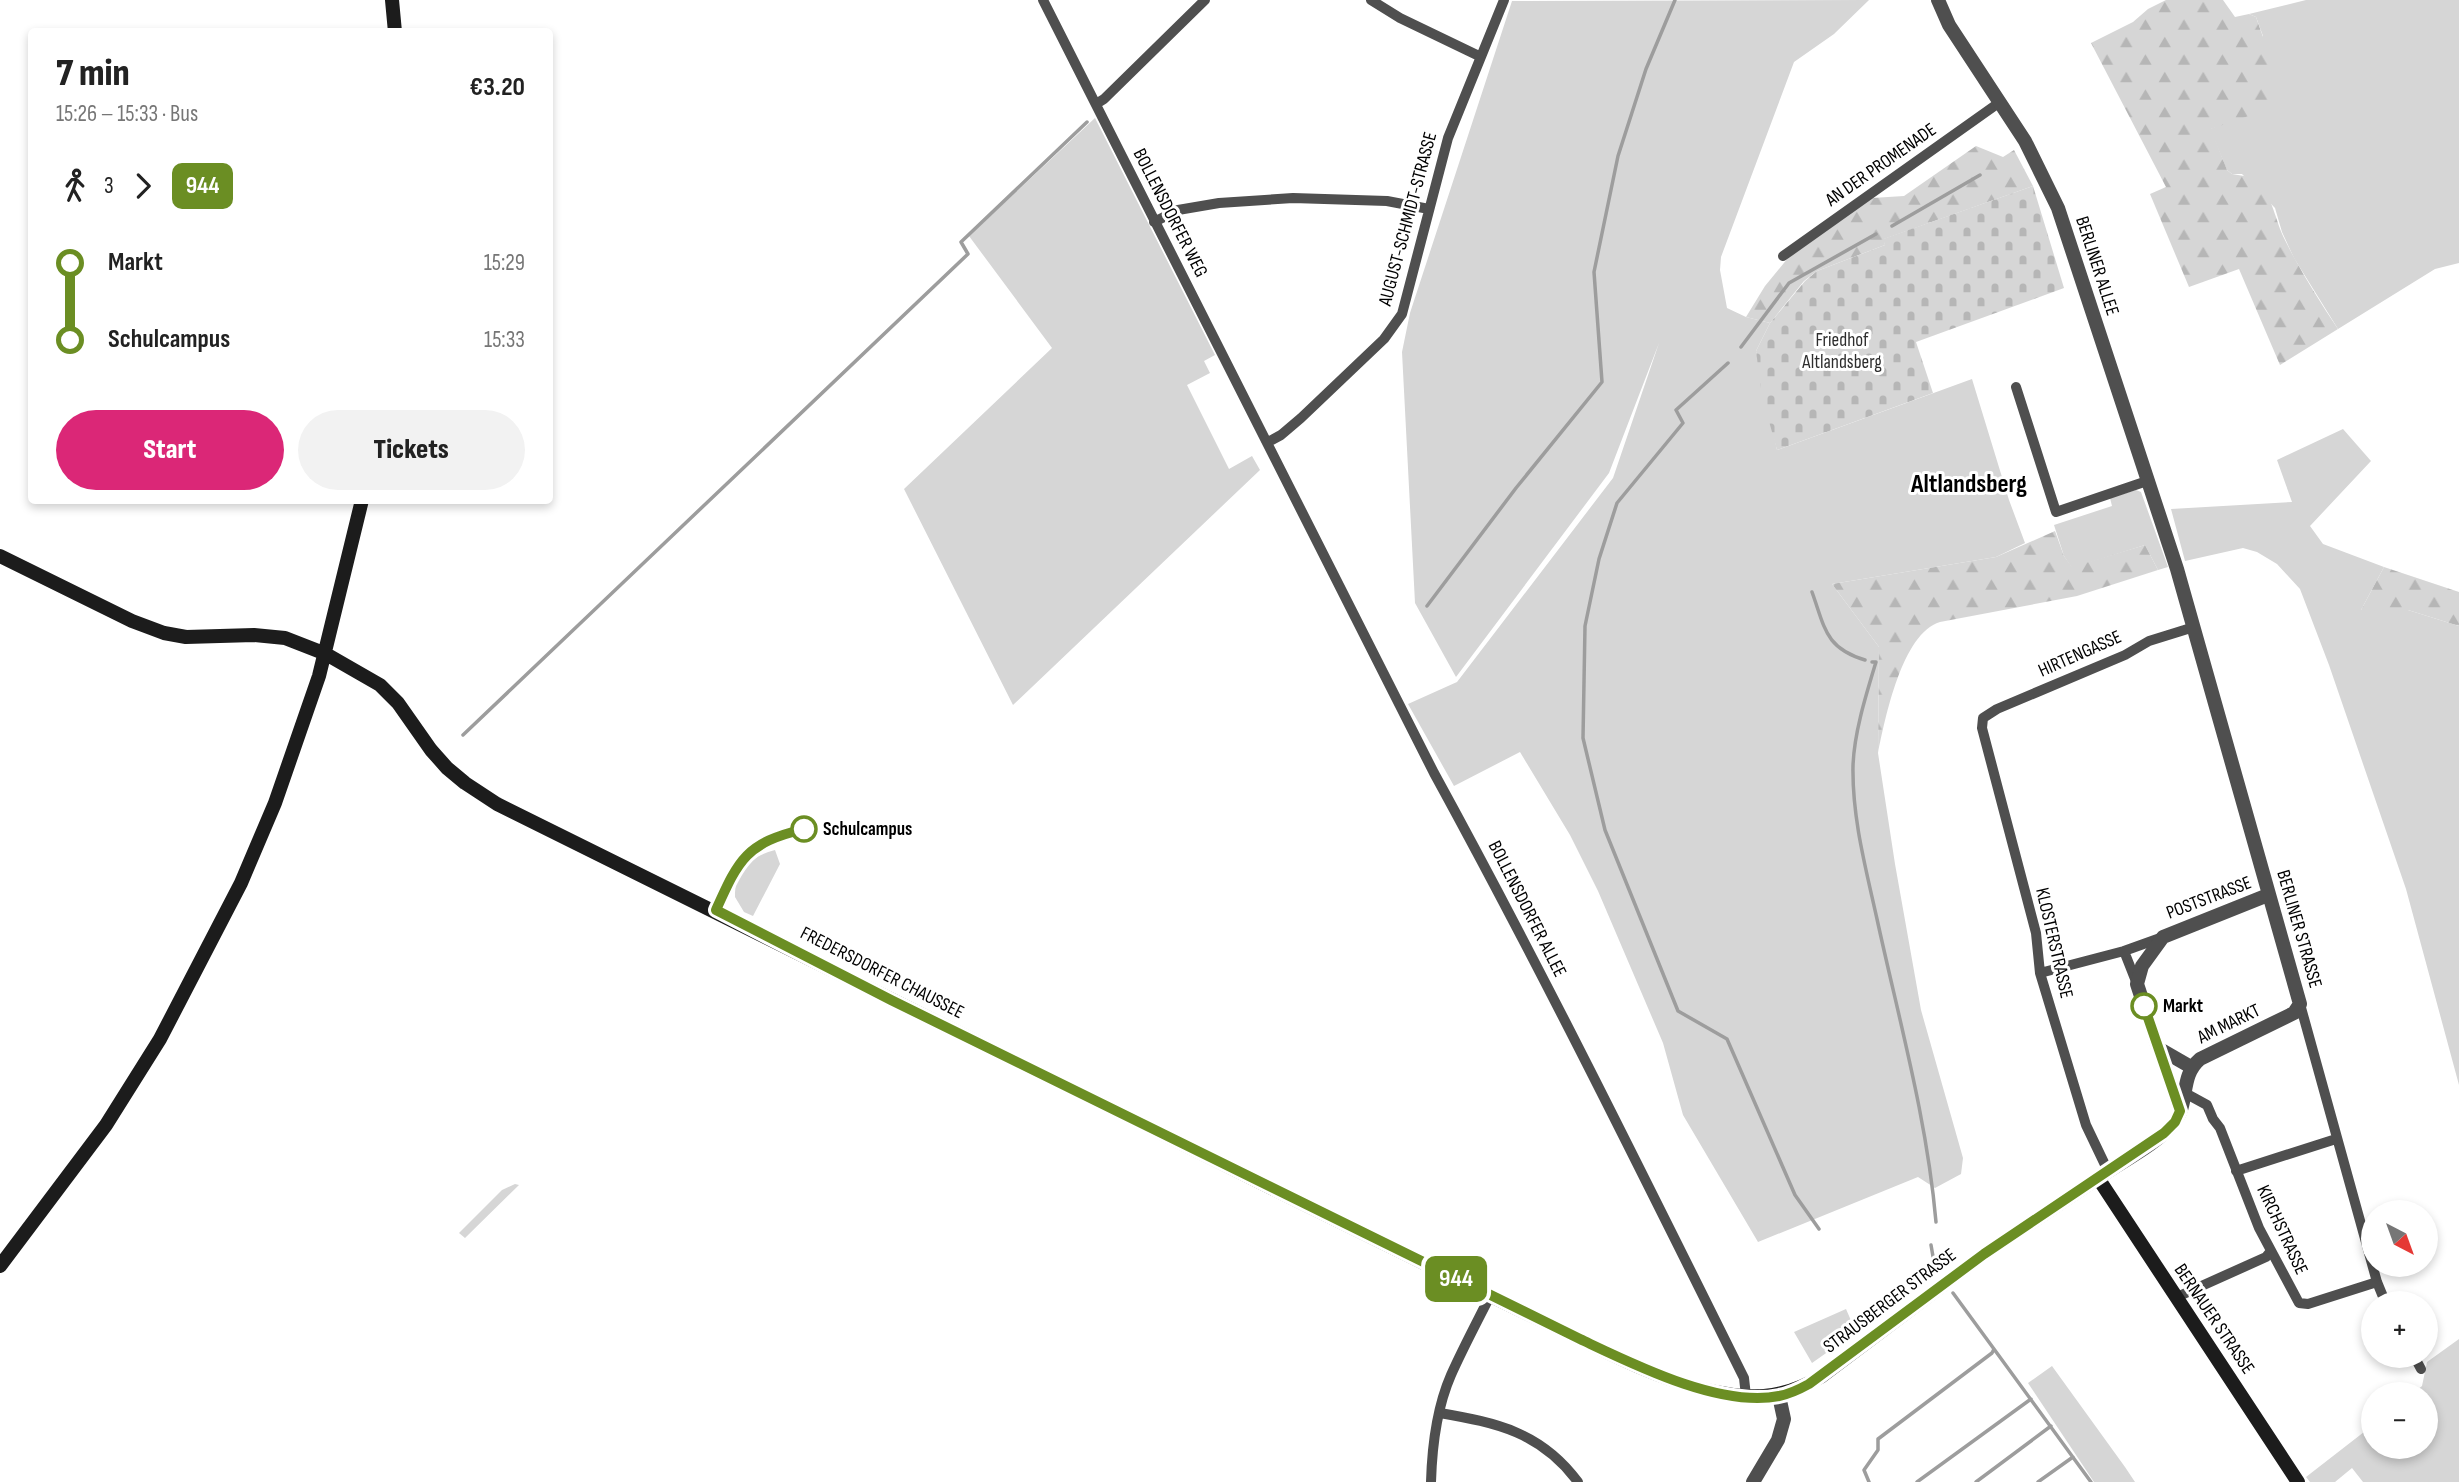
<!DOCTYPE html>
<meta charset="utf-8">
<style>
body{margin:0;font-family:"Sofia Sans Condensed",sans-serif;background:#f2f2f2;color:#222;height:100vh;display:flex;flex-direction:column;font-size:26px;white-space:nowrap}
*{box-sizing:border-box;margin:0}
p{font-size:23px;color:#767676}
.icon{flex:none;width:38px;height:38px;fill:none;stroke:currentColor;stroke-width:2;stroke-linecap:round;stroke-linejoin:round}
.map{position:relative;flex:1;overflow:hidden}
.drawer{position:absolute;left:28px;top:28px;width:525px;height:476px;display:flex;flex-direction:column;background:#fff;border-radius:7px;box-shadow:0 4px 10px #0003}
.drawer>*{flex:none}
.badge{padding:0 14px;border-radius:10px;font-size:24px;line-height:46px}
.needle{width:46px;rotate:139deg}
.buttons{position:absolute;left:2361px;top:1200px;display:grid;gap:14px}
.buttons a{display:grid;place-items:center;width:77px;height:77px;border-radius:50%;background:#fff;box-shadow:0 4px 10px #0003;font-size:35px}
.map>.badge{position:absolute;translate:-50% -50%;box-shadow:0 0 0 4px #fff}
.legs{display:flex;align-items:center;gap:10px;height:77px;padding:0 28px;font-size:23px}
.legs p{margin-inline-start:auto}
.overview{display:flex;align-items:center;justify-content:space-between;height:119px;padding:0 28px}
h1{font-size:38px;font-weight:800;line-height:52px}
.primary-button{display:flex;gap:14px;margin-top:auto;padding:14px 28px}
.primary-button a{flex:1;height:80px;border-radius:42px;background:#db2777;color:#fff;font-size:28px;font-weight:800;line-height:80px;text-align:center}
.primary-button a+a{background:#f2f2f2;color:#222}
ul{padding:0 28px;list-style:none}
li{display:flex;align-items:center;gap:24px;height:77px;font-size:26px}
li i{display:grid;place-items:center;width:10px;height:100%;margin:0 9px;background:currentColor}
li i::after{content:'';width:18px;height:18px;margin:-9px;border:5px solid;border-radius:50%;background:#fff}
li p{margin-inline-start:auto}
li:first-child i{background:linear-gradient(#0000 50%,currentColor 0)}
li:last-child i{background:linear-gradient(currentColor 50%,#0000 0)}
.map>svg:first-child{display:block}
.green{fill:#d6d6d6}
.forest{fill:url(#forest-firs)}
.cemetery{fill:url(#cemetery-stones)}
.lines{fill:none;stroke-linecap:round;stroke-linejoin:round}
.stream{stroke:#9d9d9d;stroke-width:3.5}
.minor{stroke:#4f4f4f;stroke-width:10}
.tertiary{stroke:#4f4f4f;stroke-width:14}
.secondary{stroke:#1c1c1c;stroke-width:14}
.line-1-casing{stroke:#fff;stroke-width:16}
.line-1{stroke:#6b8e23;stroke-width:10}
.stop-1-dot{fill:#fff;stroke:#6b8e23;stroke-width:3.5}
.labels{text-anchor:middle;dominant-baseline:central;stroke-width:6;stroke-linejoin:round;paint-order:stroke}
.street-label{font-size:19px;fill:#000;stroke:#fff}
.park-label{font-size:19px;fill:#2d2d2d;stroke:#fff}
.stop-label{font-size:19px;font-weight:bold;fill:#000;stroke:#fff;text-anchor:start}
.district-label{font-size:26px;font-weight:bold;fill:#000;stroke:#fff}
</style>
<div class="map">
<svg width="2459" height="1482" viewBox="0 0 2459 1482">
<defs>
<pattern id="forest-firs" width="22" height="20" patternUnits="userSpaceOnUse" patternTransform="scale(1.75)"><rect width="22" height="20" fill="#d6d6d6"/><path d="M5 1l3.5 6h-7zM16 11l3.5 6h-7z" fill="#b6b6b6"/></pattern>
<pattern id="cemetery-stones" width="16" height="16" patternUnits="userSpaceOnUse" patternTransform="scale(1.75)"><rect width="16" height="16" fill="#d6d6d6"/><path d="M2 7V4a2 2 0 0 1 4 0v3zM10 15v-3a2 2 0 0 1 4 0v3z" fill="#b6b6b6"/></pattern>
</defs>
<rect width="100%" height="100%" fill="#fff"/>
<!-- green -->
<path class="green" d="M1869 0 1834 34 1794 62 1721 257 1720 270 1727 308 1746 317 1770 323 1756 351 1777 450 1972 379 2009 500 2025 543 1996 557 1832 584 1879 647 1878 753 1895 864 1921 1010 1963 1158 1961 1174 1935 1188 1918 1177 1758 1242 1683 1115 1663 1043 1598 891 1570 835 1520 752 1454 786 1408 704 1457 682 1613 478 1659 343 1609 473 1456 677 1415 603 1402 352 1410 313 1512 1Z
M2306 0H2459V263L2435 269 2338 329 2294 258 2282 232 2275 208 2242 174H2232L2227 170 2210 129 2230 121 2263 36 2256 17 2249 14Z
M1095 118 1215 355 1204 361 1210 373 1187 385 1229 469 1252 456 1260 470 1013 705 904 489 1052 348 969 236Z
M2343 429 2371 461 2310 526 2323 544 2384 567 2361 610H2408L2459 626V1085L2406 889 2329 665 2300 589 2277 564 2257 552 2243 548 2185 561 2171 509 2292 502 2277 460Z
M2136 490 2141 492 2168 567 2158 570 2145 545 2072 568 2064 556 2054 525 2112 506 2110 498Z
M775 850 780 864 753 916 744 912 735 897C735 869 750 857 775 850Z
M515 1184 519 1185 465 1238 459 1233 502 1190Z
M1846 1309 1856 1332 1812 1363 1794 1332Z
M2459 1339V1482H2363L2352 1468 2335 1482H2310L2306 1477 2373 1425V1447H2426V1395H2411L2422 1386 2427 1362Z
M2052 1366 2125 1467 2135 1482H2094L2028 1383Z"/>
<!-- forest -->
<path class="forest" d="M2166 0H2223L2235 17 2249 14 2256 17C2268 52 2276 66 2272 104L2263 111 2211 129 2227 170 2232 174 2256 178C2272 196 2274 215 2283 236 2299 269 2318 299 2338 329L2280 365 2239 269 2189 287 2150 194 2166 187 2091 43 2133 22 2148 9Z
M1976 146 2003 157 2014 150 2033 186 1884 239 1885 245 1817 271 1804 281 1770 323 1746 317 1765 286 1788 258 1872 198 1904 196Z
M2055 531 2064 556 2072 567 2145 545 2158 570 2077 596 1940 622C1902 633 1885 719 1878 753L1879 647 1832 584 1996 557Z
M2384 567 2459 592V626L2408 610H2361Z"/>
<!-- cemetery -->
<path class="cemetery" d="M2033 186 2064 288 1916 342 1933 393 1777 450 1762 396 1756 351 1770 323 1805 281 1817 271 1885 245 1883 239Z"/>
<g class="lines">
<!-- stream -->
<path class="stream" d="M1892 226 1980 175
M1741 347 1789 283 1876 234
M1728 363 1676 410 1683 423 1617 503 1599 559 1585 626 1583 738 1605 830 1678 1011 1727 1039 1795 1195 1819 1229
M1812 592C1825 628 1825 648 1865 660
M1427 606 1516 488 1602 382 1594 272 1618 156 1646 69 1675 0
M1872 662H1876C1866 695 1854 733 1853 766 1852 818 1866 869 1877 919 1899 1020 1927 1119 1936 1222
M463 735 968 254 961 242 1087 122
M1931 1245 1935 1268
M1994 1349 2091 1482
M1869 1482 1864 1470 1878 1450V1439L1992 1353 1994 1349 1953 1293
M1917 1482 2031 1399
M1976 1482 2051 1426
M2038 1482 2073 1457"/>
<!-- minor -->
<path class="minor" d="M1043 0 1434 773C1543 972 1643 1175 1744 1378L1746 1396
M1371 0 1400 18 1479 56
M1096 104 1104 99 1205 0
M1154 222 1178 210 1219 203 1293 198 1387 201 1429 209
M1783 256 2000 102
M2016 387 2056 512 2147 481
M1268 442 1281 435 1301 418 1384 339 1402 314 1448 138 1504 0
M2124 951 2137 984
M2040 973 2124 951 2163 937
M2300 1004 2377 1282 2386 1304
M2158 1048 2180 1111
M2185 1093 2207 1105 2213 1119 2220 1128 2259 1228 2299 1303 2308 1304 2377 1282
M2108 1171 2086 1125 2040 973 2036 933 1982 728 1983 718 1997 709 2125 655 2149 641 2194 627
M2236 1171 2336 1139
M2177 1297 2266 1257 2271 1251
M2414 1356 2421 1369
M1440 1413C1497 1423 1541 1432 1578 1482
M1431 1482C1432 1447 1437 1407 1451 1375 1463 1348 1477 1322 1490 1296"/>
<!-- tertiary -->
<path class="tertiary" d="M1938 0 1949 25 2025 141 2058 208 2177 569 2300 1004 2294 1013 2200 1059C2179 1077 2190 1102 2174 1123 2157 1144 2121 1162 2098 1178
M2191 1067 2158 1048 2137 984 2142 966 2163 937 2268 895
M1753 1482 1778 1440 1784 1419 1779 1396"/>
<!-- secondary -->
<path class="secondary" d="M392 0 395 32
M0 556 132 621 164 633 186 637 254 635 285 638 326 654 380 685 398 703 431 750 447 768 465 783 497 804C768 937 1037 1073 1308 1206 1388 1245 1467 1285 1547 1323 1597 1347 1648 1375 1702 1389 1748 1400 1781 1401 1822 1376L1984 1254 2098 1178 2298 1482
M0 1266 106 1125 160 1039 241 883 275 803 319 676 362 500"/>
</g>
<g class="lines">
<defs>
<path id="line-1" d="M804 829C746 843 739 859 716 910L891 1000 1580 1339C1633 1364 1720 1408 1779 1396 1790 1394 1800 1389 1809 1384L1984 1254 2164 1133 2175 1122 2180 1111 2144 1006"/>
</defs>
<!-- line-1 casing -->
<use href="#line-1" class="line-1-casing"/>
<!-- line-1 -->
<use href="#line-1" class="line-1"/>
</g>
<!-- markers -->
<g class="stop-1-dot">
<circle cx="804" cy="829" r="12"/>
<circle cx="2144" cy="1006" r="12"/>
</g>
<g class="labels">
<!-- street labels -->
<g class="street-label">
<text transform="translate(1881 165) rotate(-35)">AN DER PROMENADE</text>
<text transform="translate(1170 213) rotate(63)">BOLLENSDORFER WEG</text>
<text transform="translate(1408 219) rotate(-75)">AUGUST-SCHMIDT-STRASSE</text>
<text transform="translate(2097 266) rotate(72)">BERLINER ALLEE</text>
<text transform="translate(2080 654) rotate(-24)">HIRTENGASSE</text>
<text transform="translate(2209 898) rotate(-21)">POSTSTRASSE</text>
<text transform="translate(1527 909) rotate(63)">BOLLENSDORFER ALLEE</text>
<text transform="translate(2299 929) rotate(74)">BERLINER STRASSE</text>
<text transform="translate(2054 943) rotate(77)">KLOSTERSTRASSE</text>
<text transform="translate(882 973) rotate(27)">FREDERSDORFER CHAUSSEE</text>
<text transform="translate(2229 1024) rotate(-26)">AM MARKT</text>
<text transform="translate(2282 1230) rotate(65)">KIRCHSTRASSE</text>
<text transform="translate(1890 1301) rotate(-37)">STRAUSBERGER STRASSE</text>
<text transform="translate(2214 1319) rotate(56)">BERNAUER STRASSE</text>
</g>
<!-- park labels -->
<g class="park-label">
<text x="1842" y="340">Friedhof<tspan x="1842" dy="22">Altlandsberg</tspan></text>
</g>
<!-- stop labels -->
<g class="stop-label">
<text x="823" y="829">Schulcampus</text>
<text x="2163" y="1006">Markt</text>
</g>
<!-- district labels -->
<g class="district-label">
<text x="1969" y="484">Altlandsberg</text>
</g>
</g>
</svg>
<div class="buttons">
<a><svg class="needle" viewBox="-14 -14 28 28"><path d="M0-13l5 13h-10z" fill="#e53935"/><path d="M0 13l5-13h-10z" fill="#767676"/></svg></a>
<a>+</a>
<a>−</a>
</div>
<b class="badge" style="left:1456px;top:1279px;background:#6b8e23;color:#fff">944</b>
<section class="drawer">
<div class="overview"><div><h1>7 min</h1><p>15:26 – 15:33 · Bus</p></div><b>€3.20</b></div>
<div class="legs"><svg class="icon" aria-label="walk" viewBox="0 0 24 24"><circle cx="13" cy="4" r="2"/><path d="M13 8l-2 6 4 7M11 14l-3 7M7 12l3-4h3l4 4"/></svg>3<svg class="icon" aria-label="forward" viewBox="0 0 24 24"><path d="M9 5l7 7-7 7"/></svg><b class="badge" style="background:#6b8e23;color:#fff">944</b></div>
<ul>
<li><i style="color:#6b8e23"></i><b>Markt</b><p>15:29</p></li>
<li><i style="color:#6b8e23"></i><b>Schulcampus</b><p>15:33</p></li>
</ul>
<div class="primary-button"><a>Start</a><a>Tickets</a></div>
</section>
</div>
